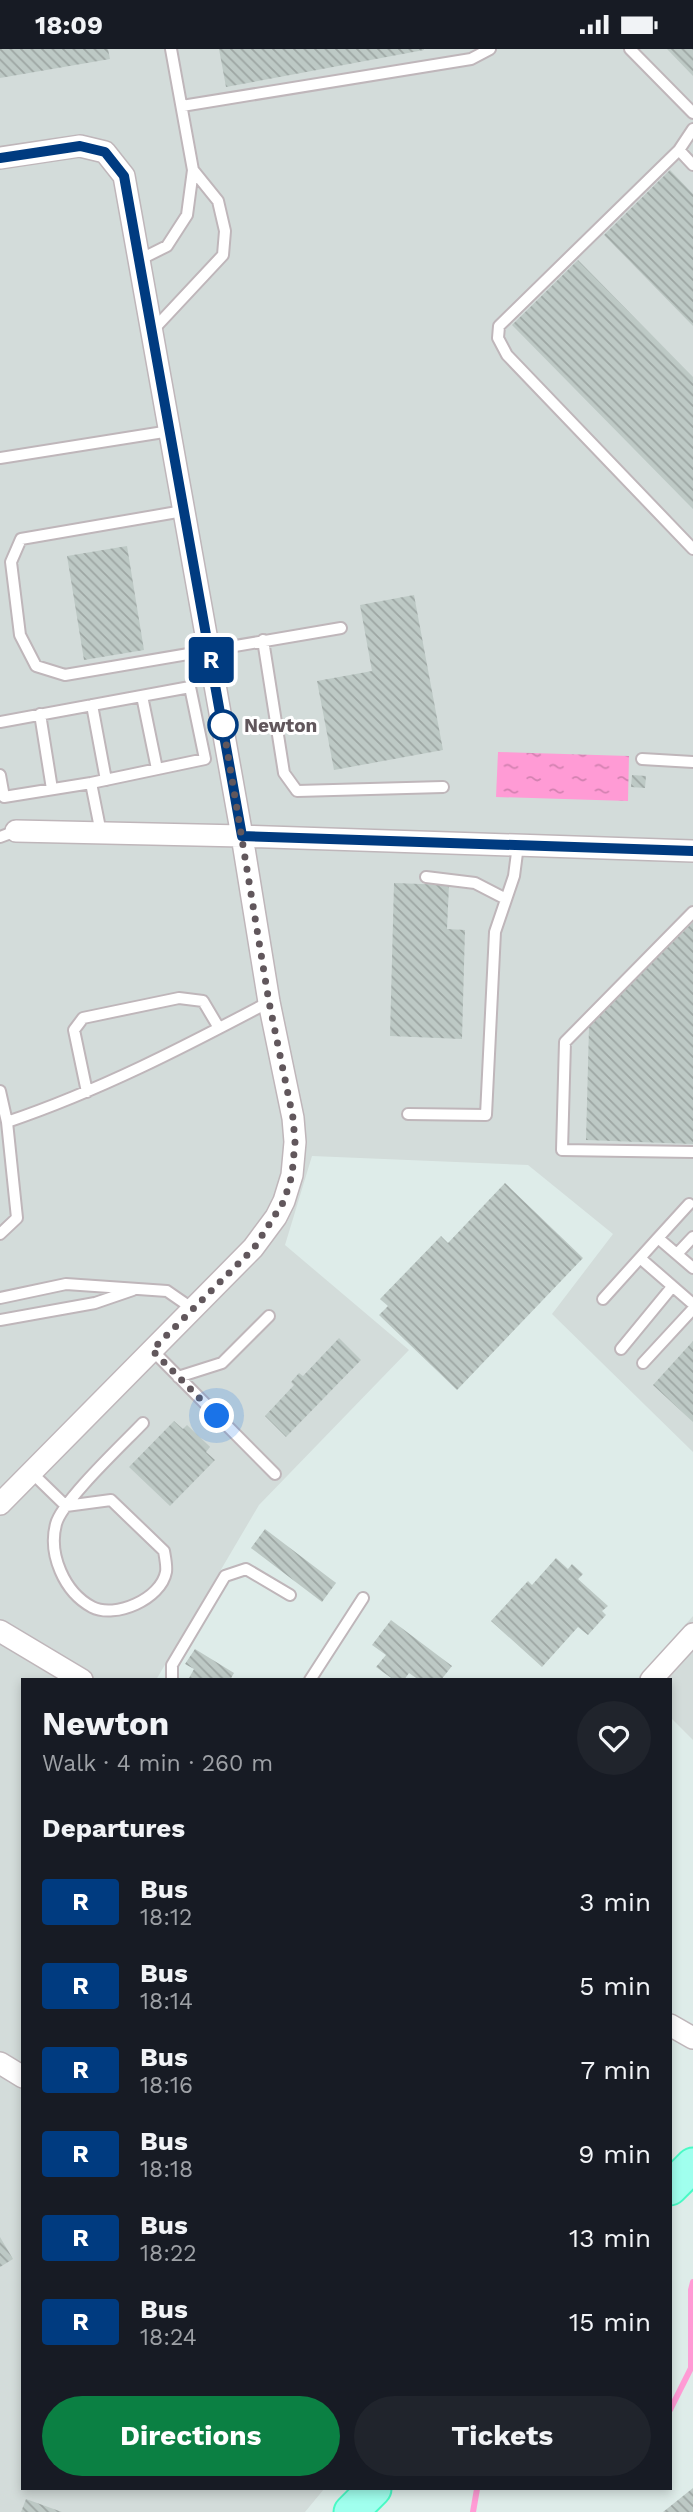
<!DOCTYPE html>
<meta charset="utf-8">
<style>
body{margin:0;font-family:"Work Sans",sans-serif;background:#20242c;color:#f1f3f6;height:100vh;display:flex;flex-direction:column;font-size:26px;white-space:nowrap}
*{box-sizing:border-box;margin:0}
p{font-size:23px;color:#9ea1a6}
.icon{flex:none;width:38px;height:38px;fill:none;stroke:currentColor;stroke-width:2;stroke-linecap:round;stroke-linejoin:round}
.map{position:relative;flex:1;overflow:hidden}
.sheet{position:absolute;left:21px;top:1629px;width:651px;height:812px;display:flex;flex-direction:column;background:#171b24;border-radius:0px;box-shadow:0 4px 10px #0003}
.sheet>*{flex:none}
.badge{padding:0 14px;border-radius:5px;font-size:24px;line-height:46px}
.you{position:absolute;width:35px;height:35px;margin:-18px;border:5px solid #fff;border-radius:50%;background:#1a73e8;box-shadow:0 0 0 10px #1a73e833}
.map>.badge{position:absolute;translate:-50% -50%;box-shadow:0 0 0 4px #fff}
h2{padding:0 21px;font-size:26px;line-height:63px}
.round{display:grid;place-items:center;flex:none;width:74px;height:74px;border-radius:37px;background:#20242c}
.head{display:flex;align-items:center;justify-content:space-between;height:119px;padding:0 21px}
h1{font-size:33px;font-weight:700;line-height:52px}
.action{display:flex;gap:14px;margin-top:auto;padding:14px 21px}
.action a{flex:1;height:80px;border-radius:42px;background:#0b8043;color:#fff;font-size:28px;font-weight:700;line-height:80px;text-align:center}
.action a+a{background:#20242c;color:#f1f3f6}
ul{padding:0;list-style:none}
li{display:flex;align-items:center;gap:21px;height:84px;padding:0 21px}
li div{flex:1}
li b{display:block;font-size:26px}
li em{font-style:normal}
li .badge{min-width:77px;font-weight:700;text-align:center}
.status{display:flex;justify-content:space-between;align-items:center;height:49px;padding:0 35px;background:#171b24;direction:ltr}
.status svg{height:19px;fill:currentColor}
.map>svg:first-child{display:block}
.industrial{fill:#d3dcda}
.water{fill:url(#water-ripples)}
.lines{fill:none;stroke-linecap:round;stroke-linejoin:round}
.stream{stroke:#ff9bd5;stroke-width:6}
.building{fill:url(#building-back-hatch)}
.service-casing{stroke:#bfb6ba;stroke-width:14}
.minor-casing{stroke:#bfb6ba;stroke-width:24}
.primary-casing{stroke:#49fac5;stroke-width:37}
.service{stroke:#fff;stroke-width:10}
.minor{stroke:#fff;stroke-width:21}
.primary{stroke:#a0ffee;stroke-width:33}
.line-casing{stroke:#fff;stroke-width:16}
.line{stroke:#003b80;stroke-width:10}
.walk{stroke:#61575c;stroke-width:7;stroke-dasharray:0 12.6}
.stop-dot{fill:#fff;stroke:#003b80;stroke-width:3.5}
.labels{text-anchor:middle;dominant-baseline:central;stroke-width:6;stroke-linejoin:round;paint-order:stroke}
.stop-label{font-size:19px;font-weight:bold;fill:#61575c;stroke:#fff;text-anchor:start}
</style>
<div class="status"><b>18:09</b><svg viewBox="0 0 49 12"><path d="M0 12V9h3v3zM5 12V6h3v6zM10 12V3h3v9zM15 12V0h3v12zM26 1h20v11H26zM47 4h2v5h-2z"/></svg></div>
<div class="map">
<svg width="693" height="2463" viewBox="0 0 693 2463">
<defs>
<pattern id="water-ripples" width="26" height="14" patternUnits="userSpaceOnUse" patternTransform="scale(1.75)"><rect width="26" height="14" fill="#ff9bd5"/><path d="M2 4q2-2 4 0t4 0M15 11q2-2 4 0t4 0" fill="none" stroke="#d281b0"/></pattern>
<pattern id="building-back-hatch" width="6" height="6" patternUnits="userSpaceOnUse" patternTransform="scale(1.75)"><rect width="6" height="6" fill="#bdc9c5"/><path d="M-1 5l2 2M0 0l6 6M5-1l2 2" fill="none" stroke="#9da6a3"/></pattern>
</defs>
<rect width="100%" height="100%" fill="#deece9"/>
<!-- industrial -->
<path class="industrial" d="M0 0H693V1403L552 1265 613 1185 528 1116 312 1107 285 1196 409 1301 259 1456 156 1631H23V2440H324L305 2463H0Z
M693 1567V1691L670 1668V1631H637Z"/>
<!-- water -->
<path class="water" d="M498 703 629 707 628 752 496 748Z"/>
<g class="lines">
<!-- stream -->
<path class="stream" d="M670 2361 691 2319V2241L693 2233
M473 2463 477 2440"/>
</g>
<!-- building -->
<path class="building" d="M0 0H108L110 10 0 29Z
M219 0H424V1L226 38Z
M667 0H693V27Z
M670 121 693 145V277L604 186Z
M578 211 693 328V460L512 276Z
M127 497 144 601 84 611 67 507Z
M414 546 443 701 334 721 317 632 372 622 360 556Z
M632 726 646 727 645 739 631 738Z
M394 834 449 836 447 880 465 881 462 990 390 987Z
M693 873V1095L586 1091 589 978Z
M505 1134 583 1209 457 1341 379 1266 388 1257 380 1250 441 1187 448 1194Z
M339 1289 361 1311 286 1388 265 1367 294 1336 291 1333 299 1324 303 1327Z
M693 1292V1373L653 1336Z
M174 1372 183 1380 187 1376 210 1398 206 1403 215 1411 170 1457 129 1418Z
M265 1480 336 1534 322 1553 251 1499Z
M556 1509 568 1520 572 1515 583 1525 578 1530 608 1557 602 1562 606 1566 588 1586 578 1578 542 1618 491 1572 528 1532 532 1536Z
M391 1571 452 1617 441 1631H419L409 1624 404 1631H394L376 1618 386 1606 372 1596Z
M195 1600 234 1624 230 1631H188L194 1620 185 1615Z
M0 2188 13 2210 0 2218Z
M693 2439V2463H663Z
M26 2450 62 2463H21Z"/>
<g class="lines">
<defs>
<path id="service" d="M630 0 693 64
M182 57 471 10 490 0
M679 101 693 80
M693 116 679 101 499 277 498 289 507 306 693 500
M139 211 167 197 187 166 193 121 171 0
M152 282 223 206 225 182 218 152 193 121
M0 409 170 382
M183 462 21 490 11 513 20 586 36 617 65 626 341 579
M263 591 284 724 297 742 443 738
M142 647 157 720
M92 656 106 731
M40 665 52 740
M0 673 190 638 205 710 91 734 4 748 0 726
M642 710 693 713
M91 734 101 784
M0 788 16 782
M426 828 475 834 506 850
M693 863 565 993 562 1101 693 1103
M0 1042 7 1073 17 1169 0 1185
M87 1043 74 981 83 969 179 949 203 952 219 979
M408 1065 486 1066 495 883 514 827 518 796
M7 1073C99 1042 184 998 269 953
M658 1189 689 1155
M677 1205 693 1188
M640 1209 693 1255
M0 1249 66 1235 167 1242 193 1260
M603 1250 658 1189 693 1219
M0 1271 95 1254 133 1241
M621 1300 672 1238
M152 1301 275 1425
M643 1314 693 1260
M178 1328 222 1314 269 1267
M31 1423 66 1457 111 1451 164 1502C165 1508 167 1517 166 1523 161 1550 115 1570 92 1558 64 1543 48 1505 56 1475 62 1452 124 1394 143 1374
M172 1631V1616L225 1527 246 1520 290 1546
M310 1631 363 1549"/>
<path id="minor" d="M0 109 80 97 105 103 124 127 242 787 269 953 293 1069 295 1093 292 1126 284 1152 276 1168 253 1199 0 1455
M16 782 242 787 693 802
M0 1582 82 1631
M651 1631 693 1585
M670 1976 693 1989
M0 2014 23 2028"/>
<path id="primary" d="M670 2139 693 2116
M351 2463 374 2440"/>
</defs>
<!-- service casing -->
<use href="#service" class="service-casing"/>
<!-- minor casing -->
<use href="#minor" class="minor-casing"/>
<!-- primary casing -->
<use href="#primary" class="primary-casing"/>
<!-- service -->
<use href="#service" class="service"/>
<!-- minor -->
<use href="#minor" class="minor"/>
<!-- primary -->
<use href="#primary" class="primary"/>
</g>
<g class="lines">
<defs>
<path id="line" d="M0 109 80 97 105 103 124 127 242 787 693 802"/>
</defs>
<!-- line casing -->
<use href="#line" class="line-casing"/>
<!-- line -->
<use href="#line" class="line"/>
<!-- walk -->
<path class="walk" d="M217 1367 152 1301 254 1199 284 1152 292 1126 295 1093 293 1069 269 953 223 676"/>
</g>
<!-- markers -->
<circle class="stop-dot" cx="223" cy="676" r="14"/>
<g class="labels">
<!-- stop labels -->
<g class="stop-label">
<text x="244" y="676">Newton</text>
</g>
</g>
</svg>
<div class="you" style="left:217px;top:1367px"></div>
<b class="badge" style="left:211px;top:611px;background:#003b80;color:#fff">R</b>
<section class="sheet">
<div class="head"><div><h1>Newton</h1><p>Walk · 4 min · 260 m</p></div><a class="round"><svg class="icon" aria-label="heart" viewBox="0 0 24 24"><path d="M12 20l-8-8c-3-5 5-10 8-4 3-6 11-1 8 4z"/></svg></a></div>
<h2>Departures</h2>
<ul>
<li><span class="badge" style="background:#003b80;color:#fff">R</span><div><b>Bus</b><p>18:12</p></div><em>3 min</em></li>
<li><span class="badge" style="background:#003b80;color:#fff">R</span><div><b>Bus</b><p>18:14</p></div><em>5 min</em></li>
<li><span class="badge" style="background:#003b80;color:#fff">R</span><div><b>Bus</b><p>18:16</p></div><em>7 min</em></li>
<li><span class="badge" style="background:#003b80;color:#fff">R</span><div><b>Bus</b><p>18:18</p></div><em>9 min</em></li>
<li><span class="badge" style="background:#003b80;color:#fff">R</span><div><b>Bus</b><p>18:22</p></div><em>13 min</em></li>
<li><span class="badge" style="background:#003b80;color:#fff">R</span><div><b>Bus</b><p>18:24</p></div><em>15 min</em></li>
</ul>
<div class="action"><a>Directions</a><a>Tickets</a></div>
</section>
</div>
